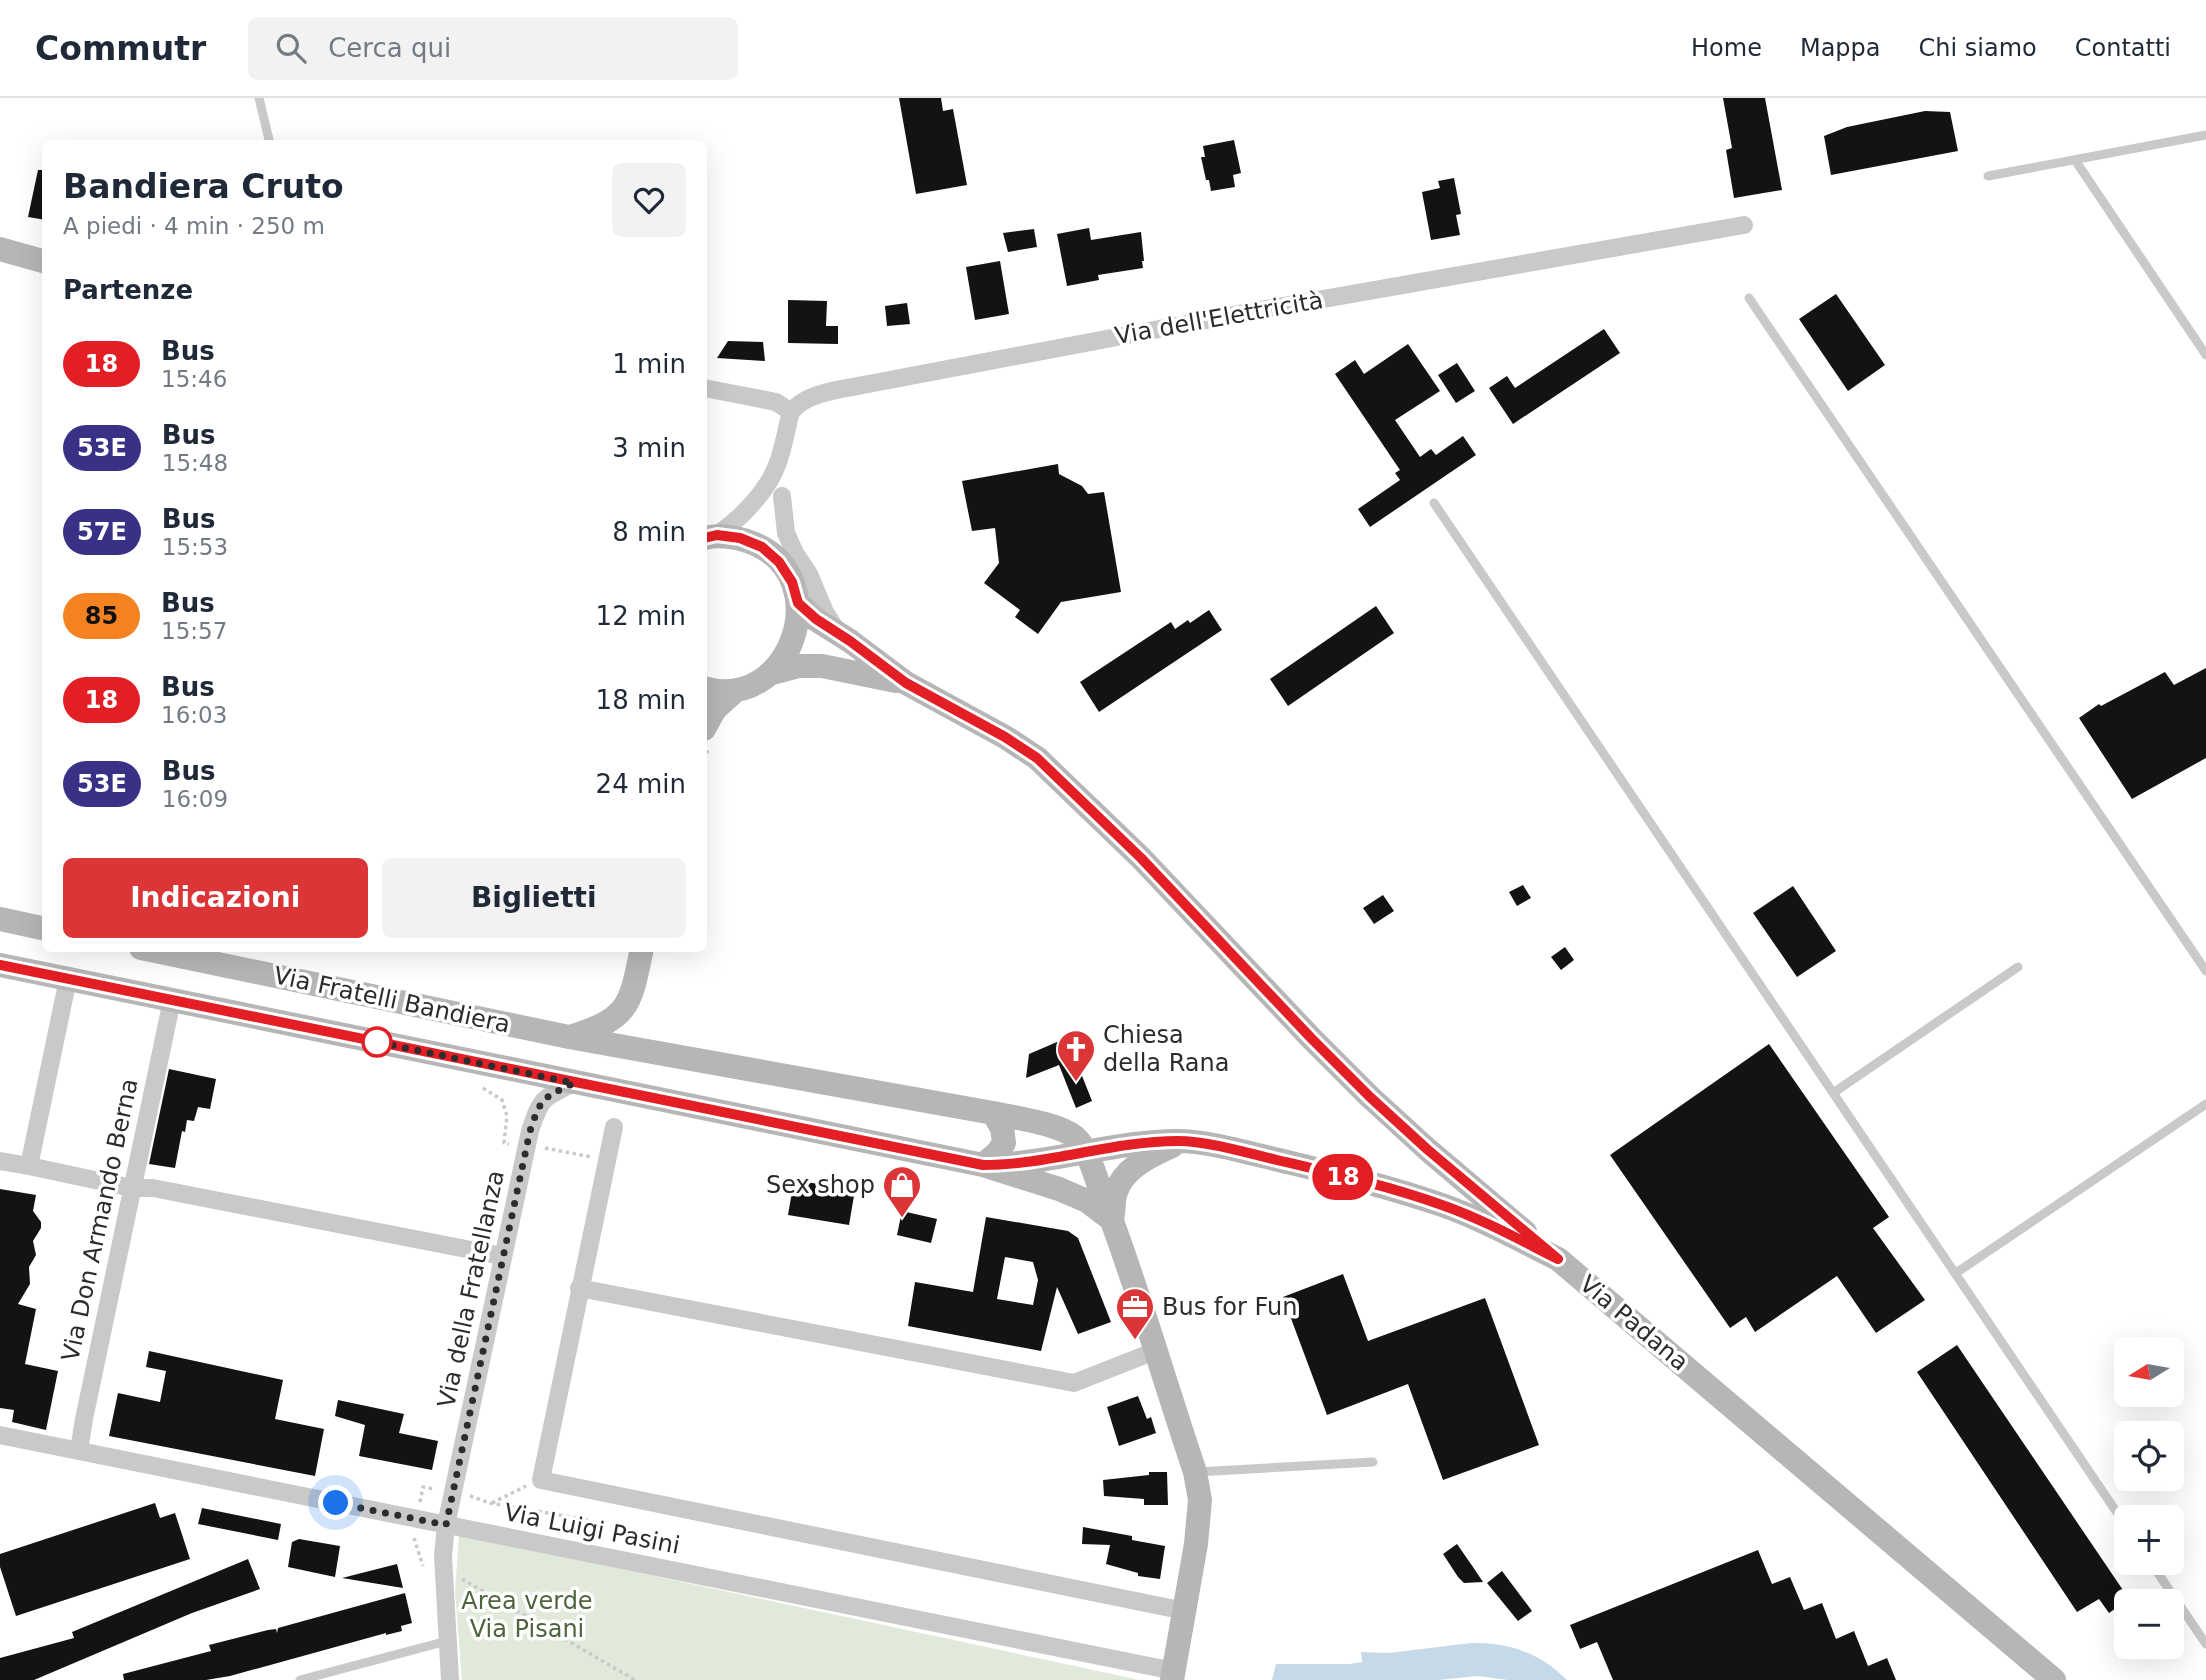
<!DOCTYPE html>
<html lang="it">
<meta charset="utf-8">
<style>
body{margin:0;font-family:"DejaVu Sans",sans-serif;background:#f2f2f3;color:#1f2937;height:100vh;display:flex;flex-direction:column;font-size:26px;white-space:nowrap}
*{box-sizing:border-box;margin:0}
p{font-size:23px;color:#747a83}
.icon{flex:none;width:38px;height:38px;fill:none;stroke:currentColor;stroke-width:2;stroke-linecap:round;stroke-linejoin:round}
.map{position:relative;flex:1;overflow:hidden}
.details{position:absolute;left:42px;top:42px;width:665px;height:812px;display:flex;flex-direction:column;background:#fff;border-radius:10px;box-shadow:0 7px 28px #0002}
.details>*{flex:none}
.badge{padding:0 14px;border-radius:23px;font-size:24px;line-height:46px}
.needle{width:46px;rotate:259deg}
.controls{position:absolute;left:2114px;top:1239px;display:grid;gap:14px}
.controls a{display:grid;place-items:center;width:70px;height:70px;border-radius:10px;background:#fff;box-shadow:0 7px 28px #0002;font-size:35px}
.you{position:absolute;width:35px;height:35px;margin:-18px;border:5px solid #fff;border-radius:50%;background:#1a73e8;box-shadow:0 0 0 10px #1a73e833}
.map>.badge{position:absolute;translate:-50% -50%;box-shadow:0 0 0 4px #fff}
h2{padding:0 21px;font-size:26px;line-height:63px}
.round{display:grid;place-items:center;flex:none;width:74px;height:74px;border-radius:10px;background:#f2f2f3}
.headline{display:flex;align-items:center;justify-content:space-between;height:119px;padding:0 21px}
h1{font-size:33px;font-weight:700;line-height:52px}
.action{display:flex;gap:14px;margin-top:auto;padding:14px 21px}
.action a{flex:1;height:80px;border-radius:10px;background:#db3538;color:#fff;font-size:28px;font-weight:700;line-height:80px;text-align:center}
.action a+a{background:#f2f2f3;color:#1f2937}
ul{padding:0;list-style:none}
li{display:flex;align-items:center;gap:21px;height:84px;padding:0 21px}
li div{flex:1}
li b{display:block;font-size:26px}
li em{font-style:normal}
li .badge{min-width:77px;font-weight:700;text-align:center}
header{display:flex;align-items:center;gap:42px;box-sizing:border-box;height:98px;padding:0 35px;background:#fff;border-bottom:2px solid #e0e1e3}
header strong{font-size:33px}
nav{display:flex;gap:38px;margin-inline-start:auto;font-size:24px}
.search{width:490px;height:63px;background:#f2f2f3;display:flex;align-items:center;gap:18px;box-sizing:border-box;padding:0 24px;border-radius:10px;color:#747a83;font-size:26px}
.map>svg:first-child{display:block}
.green{fill:#e1e9da}
.water{fill:#c6d9e8}
.building{fill:#131313;fill-rule:evenodd}
.lines{fill:none;stroke-linecap:round;stroke-linejoin:round}
.path{stroke:#c9c9c9;stroke-width:3.5;stroke-dasharray:3.5 3.5;stroke-linecap:butt}
.lane{stroke:#c9c9c9;stroke-width:9}
.street{stroke:#c9c9c9;stroke-width:18}
.secondary{stroke:#b6b6b6;stroke-width:24}
.line-casing{stroke:#fff;stroke-width:16}
.line{stroke:#e31e24;stroke-width:10}
.walk{stroke:#2c2c2c;stroke-width:7;stroke-dasharray:0 12.6}
.stop-dot{fill:#fff;stroke:#e31e24;stroke-width:3.5}
.labels{text-anchor:middle;dominant-baseline:central;stroke-width:7;stroke-linejoin:round;paint-order:stroke}
.street-label{font-size:24px;fill:#2c2c2c;stroke:#fff}
.poi-label{font-size:24px;fill:#2c2c2c;stroke:#fff;text-anchor:start}
.park-label{font-size:24px;fill:#4d643c;stroke:#fff}
</style>
<header>
<strong>Commutr</strong>
<div class="search"><svg class="icon" aria-label="search" viewBox="0 0 24 24"><circle cx="10" cy="10" r="6"/><path d="M15 15l6 6"/></svg>Cerca qui</div>
<nav><a>Home</a><a>Mappa</a><a>Chi siamo</a><a>Contatti</a></nav>
</header>
<div class="map">
<svg width="2206" height="1582" viewBox="0 0 2206 1582">
<rect width="100%" height="100%" fill="#fff"/>
<!-- green -->
<path class="green" d="M459 1436 1140 1582H462L455 1493Z"/>
<!-- water -->
<path class="water" d="M1471 1545C1509 1544 1540 1555 1567 1582H1508L1477 1578 1439 1582H1272L1276 1566H1350L1362 1564 1361 1554 1389 1555Z"/>
<!-- building -->
<path class="building" d="M899 0H941L943 13 953 11 967 87 916 96Z
M1723 0H1765L1782 92 1734 100 1726 52 1732 50Z
M1925 13 1950 14 1958 53 1831 77 1824 38 1847 29Z
M1234 42 1241 75 1233 77 1235 89 1211 93 1209 82H1206L1201 59H1205L1203 48Z
M38 72H46V122L28 119Z
M1454 80 1461 116 1456 117 1460 137 1431 142 1422 94 1440 90 1438 83Z
M1089 130 1091 142 1141 134 1144 163H1142L1143 170 1098 177 1099 182 1067 188 1057 136Z
M1034 131 1037 149 1008 154 1003 135Z
M1000 163 1009 216 975 222 966 169Z
M1836 196 1885 267 1848 293 1799 221Z
M788 202 827 203 826 228H838V246L788 245Z
M907 205 910 226 887 228 885 208Z
M1604 231 1620 255 1513 326 1489 290 1507 278 1515 290Z
M728 243 763 244 765 263 717 260Z
M1408 246 1440 293 1395 322 1420 359 1431 351 1436 357 1463 338 1476 357 1370 429 1358 411 1400 382 1395 375 1400 372 1335 276 1355 262 1364 276Z
M1457 265 1475 293 1456 305 1438 277Z
M1058 366 1059 376 1082 388 1088 396 1104 394 1121 494 1061 504 1038 536 1015 519 1020 512 984 485 999 465 995 430 972 433 962 383Z
M1376 508 1394 535 1288 608 1270 581Z
M1209 512 1222 532 1099 614 1080 584 1171 524 1175 531 1188 522 1190 525Z
M2206 570V660L2132 701 2079 620 2099 606 2101 608 2165 574 2174 587Z
M1523 787 1531 800 1517 808 1509 794Z
M1793 788 1836 853 1797 879 1753 815Z
M1383 797 1394 813 1374 826 1363 810Z
M1565 849 1574 862 1561 872 1551 859Z
M1071 938 1079 958 1075 960 1092 1003 1076 1010 1059 967 1026 980 1029 956Z
M1769 946 1889 1119 1873 1130 1925 1202 1876 1235 1837 1178 1755 1234 1746 1219 1730 1230 1610 1057Z
M169 971 216 981 210 1011 198 1009 194 1023 187 1022 185 1034 182 1033 175 1070 149 1066Z
M794 1082 855 1092 849 1127 788 1117Z
M0 1091 36 1097 33 1113 41 1124V1130L33 1143 36 1157 29 1169 30 1186 18 1206 36 1211 25 1266 58 1273 46 1332 12 1324 14 1312 0 1310Z
M902 1113 937 1121 931 1145 897 1137Z
M986 1119 1068 1133 1078 1140 1111 1224 1078 1236 1057 1189 1041 1253 908 1228 915 1184 973 1194ZM1005 1159 1033 1164 1038 1182 1033 1207 997 1201Z
M1343 1176 1368 1243 1485 1200 1539 1347 1443 1382 1408 1286 1327 1317 1283 1199Z
M1957 1247 2129 1501 2109 1515 2099 1501 2077 1514 1917 1274Z
M149 1253 283 1282 275 1321 324 1331 315 1378 109 1338 118 1295 160 1304 166 1273 146 1269Z
M1138 1298 1147 1321 1151 1319 1156 1335 1119 1348 1107 1309Z
M338 1302 404 1316 399 1335 438 1343 432 1372 359 1358 365 1327 335 1318Z
M1149 1374H1167L1168 1407H1144V1401L1104 1398 1103 1382 1149 1377Z
M155 1405 160 1420 175 1415 190 1461 16 1518 0 1469V1456Z
M202 1410 281 1426 278 1442 198 1426Z
M1083 1429 1132 1438V1442L1165 1448 1160 1481 1138 1478V1475L1106 1466 1110 1447 1082 1446Z
M299 1441 340 1448 335 1479 288 1469 292 1444Z
M1457 1446 1473 1469 1483 1484 1464 1485 1458 1479 1443 1456Z
M1758 1452 1772 1486 1790 1479 1804 1512 1822 1505 1836 1541 1854 1533 1868 1568 1887 1560 1896 1582H1613L1597 1544 1580 1551 1570 1527Z
M248 1461 260 1491 192 1515 34 1582H0V1560L74 1540 72 1534Z
M397 1466 403 1490 342 1480Z
M1502 1473 1532 1513 1518 1523 1487 1485Z
M405 1495 412 1525 401 1528 402 1533 386 1537V1535L230 1578 206 1582H124L123 1576 211 1553 209 1547 268 1532 276 1531 277 1535 278 1530Z"/>
<g class="lines">
<!-- path -->
<path class="path" d="M704 662 708 651
M483 990 502 1002 507 1018 504 1045 509 1046
M545 1050 591 1059
M470 1398 490 1405 588 1422
M420 1404 423 1389 434 1391
M492 1405 526 1388
M414 1440 423 1468
M462 1481 635 1582"/>
<!-- lane -->
<path class="lane" d="M259 0 270 46
M2075 62 2206 257
M1988 78 2206 37
M1749 200 2206 873
M1434 405 2126 1428
M1833 995 2018 869
M1956 1175 2206 1006
M1197 1374 1373 1364
M2151 1465 2206 1546
M300 1582 447 1543"/>
<!-- street -->
<path class="street" d="M704 290 776 304 791 314
M782 398 786 435 795 455 809 476 825 514 835 530
M717 437C740 421 767 394 777 367 784 350 786 331 791 314 806 294 840 292 863 287L1249 214 1744 127
M614 1029 541 1382 1185 1513
M0 1063 29 1068 68 881
M29 1068 132 1090H153L502 1158
M579 1190 1074 1285 1155 1253
M0 1337 1174 1573
M79 1352 84 1321 172 902
M450 1582 443 1458 446 1427 530 1033C541 999 543 1000 574 985"/>
<!-- secondary -->
<path class="secondary" d="M0 151 46 164
M704 440C722 436 738 439 755 446 837 482 790 615 704 590
M798 505 815 521 850 543 906 585 1005 639 1037 660 1141 760 1311 940 1370 999 1428 1052 1525 1134
M769 576 799 568H822L896 583
M704 631 715 611 736 592
M0 821 46 831
M141 850 569 939 993 1015C1015 1020 1057 1025 1075 1039 1089 1051 1095 1079 1102 1096 1137 1187 1164 1282 1195 1374L1200 1402 1196 1446 1172 1582
M0 867 983 1067C1049 1067 1112 1043 1178 1043 1209 1043 1252 1056 1283 1063 1336 1076 1390 1089 1442 1107 1482 1121 1520 1142 1558 1161L2054 1582
M570 939C630 920 630 908 642 850
M993 1015 1002 1030 1004 1045 998 1054 983 1067 1059 1091 1087 1103 1112 1122
M1112 1122C1114 1113 1113 1102 1116 1094 1124 1069 1151 1058 1172 1048"/>
</g>
<g class="lines">
<defs>
<path id="line" d="M0 867 983 1067C1049 1067 1112 1043 1178 1043 1207 1043 1248 1055 1277 1062 1332 1075 1389 1088 1442 1107 1482 1121 1520 1142 1558 1161L1428 1052 1370 999 1311 940 1141 760 1037 660 1005 639 906 585 850 543 816 521 798 505 792 484 779 464 762 449 740 440 717 437 704 440"/>
</defs>
<!-- line casing -->
<use href="#line" class="line-casing"/>
<!-- line -->
<use href="#line" class="line"/>
<!-- walk -->
<path class="walk" d="M336 1405 446 1427 530 1033C541 999 543 1000 574 985L377 944"/>
</g>
<!-- icons -->
<defs>
<symbol id="church-pin" viewBox="-11 -11 22 30"><path d="M0 17L-7.5 6A9.5 9.5 0 1 1 7.5 6Z" fill="#db3538" stroke="#fff"/><path d="M-1.2-6h2.4v3.5h3.3v2.4h-3.3V6h-2.4V-.1h-3.3v-2.4h3.3Z" fill="#fff"/></symbol>
<symbol id="shop-pin" viewBox="-11 -11 22 30"><path d="M0 17L-7.5 6A9.5 9.5 0 1 1 7.5 6Z" fill="#db3538" stroke="#fff"/><path d="M-5-2.5h2.3a2.7 3.5 0 0 1 5.4 0H5L5.5 6h-11ZM-1.5-2.5h3a1.5 2.3 0 0 0-3 0Z" fill="#fff"/></symbol>
<symbol id="office-pin" viewBox="-11 -11 22 30"><path d="M0 17L-7.5 6A9.5 9.5 0 1 1 7.5 6Z" fill="#db3538" stroke="#fff"/><path d="M-6-3h4V-5.5h4V-3h4V5H-6ZM-1-4.5V-3h2v-1.5ZM-6 0V1H6V0Z" fill="#fff"/></symbol>
</defs>
<g fill-rule="evenodd">
<use href="#church-pin" x="1054" y="929" width="44" height="60"/>
<use href="#shop-pin" x="880" y="1065" width="44" height="60"/>
<use href="#office-pin" x="1113" y="1187" width="44" height="60"/>
</g>
<!-- markers -->
<circle class="stop-dot" cx="377" cy="944" r="14"/>
<g class="labels">
<!-- street labels -->
<g class="street-label">
<text transform="translate(1219 220) rotate(-10)">Via dell'Elettricità</text>
<text transform="translate(392 902) rotate(12)">Via Fratelli Bandiera</text>
<text transform="translate(100 1122) rotate(-78)">Via Don Armando Berna</text>
<text transform="translate(471 1191) rotate(-78)">Via della Fratellanza</text>
<text transform="translate(1634 1225) rotate(40)">Via Padana</text>
<text transform="translate(592 1431) rotate(11)">Via Luigi Pasini</text>
</g>
<!-- poi labels -->
<g class="poi-label">
<text x="1103" y="937">Chiesa<tspan x="1103" dy="28">della Rana</tspan></text>
<text x="875" y="1087" text-anchor="end">Sex shop</text>
<text x="1162" y="1209">Bus for Fun</text>
</g>
<!-- park labels -->
<g class="park-label">
<text x="527" y="1503">Area verde<tspan x="527" dy="28">Via Pisani</tspan></text>
</g>
</g>
</svg>
<div class="controls">
<a><svg class="needle" viewBox="-14 -14 28 28"><path d="M0-13l5 13h-10z" fill="#e53935"/><path d="M0 13l5-13h-10z" fill="#747a83"/></svg></a>
<a><svg class="icon" aria-label="locate" viewBox="0 0 24 24"><circle cx="12" cy="12" r="6"/><path d="M12 2v4M12 18v4M2 12h4M18 12h4"/></svg></a>
<a>+</a>
<a>−</a>
</div>
<div class="you" style="left:336px;top:1405px"></div>
<b class="badge" style="left:1343px;top:1079px;background:#e31e24;color:#fff">18</b>
<section class="details">
<div class="headline"><div><h1>Bandiera Cruto</h1><p>A piedi · 4 min · 250 m</p></div><a class="round"><svg class="icon" aria-label="heart" viewBox="0 0 24 24"><path d="M12 20l-8-8c-3-5 5-10 8-4 3-6 11-1 8 4z"/></svg></a></div>
<h2>Partenze</h2>
<ul>
<li><span class="badge" style="background:#e31e24;color:#fff">18</span><div><b>Bus</b><p>15:46</p></div><em>1 min</em></li>
<li><span class="badge" style="background:#393185;color:#fff">53E</span><div><b>Bus</b><p>15:48</p></div><em>3 min</em></li>
<li><span class="badge" style="background:#393185;color:#fff">57E</span><div><b>Bus</b><p>15:53</p></div><em>8 min</em></li>
<li><span class="badge" style="background:#f58220;color:#111">85</span><div><b>Bus</b><p>15:57</p></div><em>12 min</em></li>
<li><span class="badge" style="background:#e31e24;color:#fff">18</span><div><b>Bus</b><p>16:03</p></div><em>18 min</em></li>
<li><span class="badge" style="background:#393185;color:#fff">53E</span><div><b>Bus</b><p>16:09</p></div><em>24 min</em></li>
</ul>
<div class="action"><a>Indicazioni</a><a>Biglietti</a></div>
</section>
</div>
